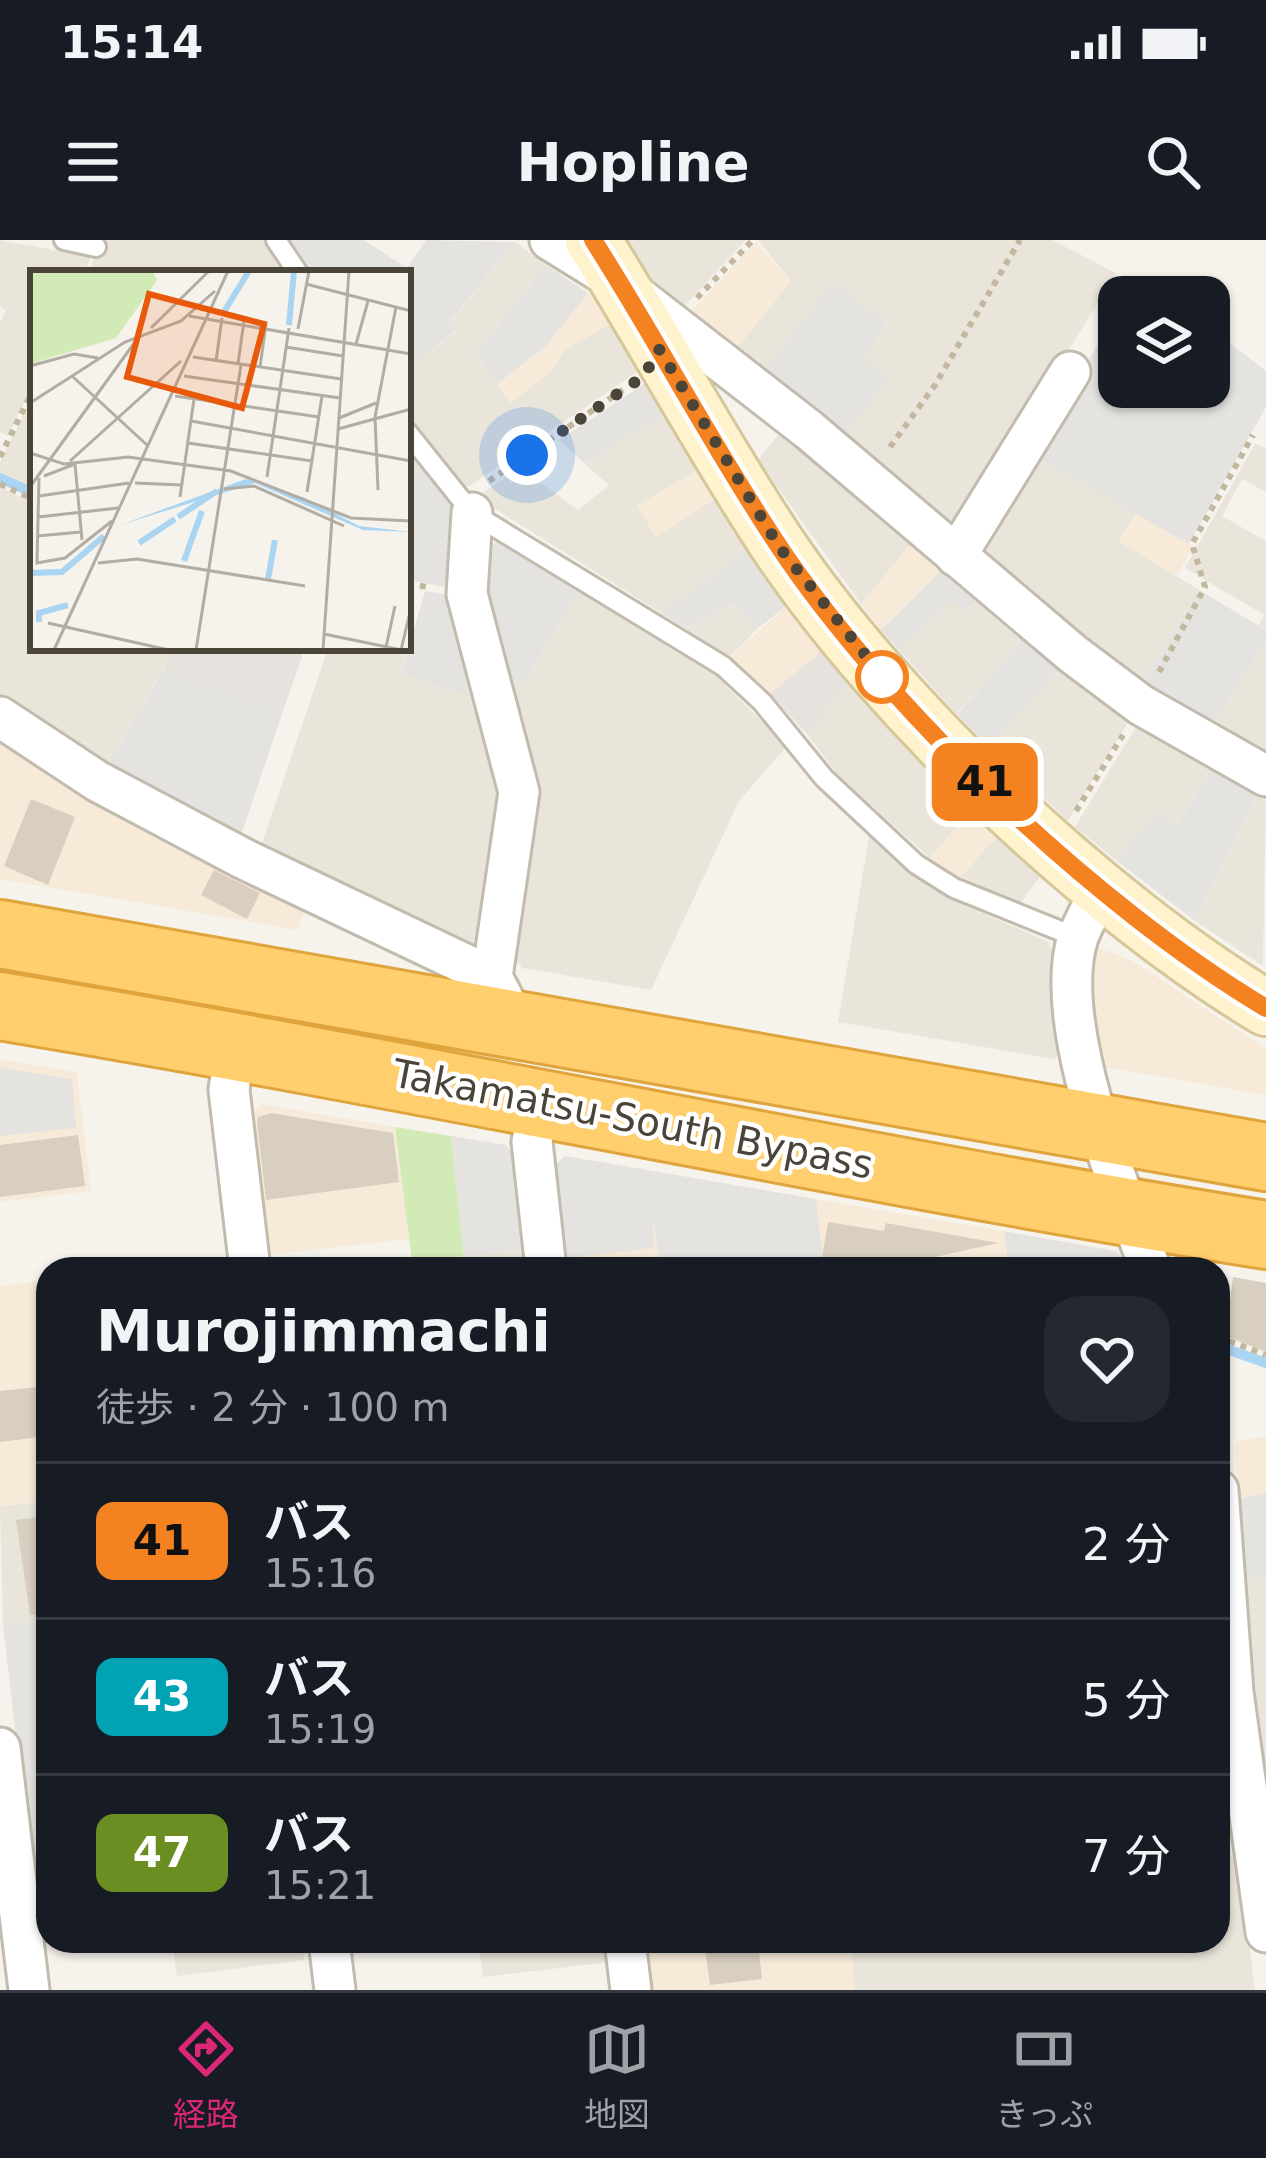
<!DOCTYPE html>
<html lang="ja">
<meta charset="utf-8">
<style>
body{margin:0;font-family:"DejaVu Sans","Noto Sans JP",sans-serif;background:#242831;color:#f1f3f6;height:100vh;display:flex;flex-direction:column;font-size:45px;white-space:nowrap}
*{box-sizing:border-box;margin:0}
p{font-size:39px;color:#9ea1a6}
.icon{flex:none;width:66px;height:66px;fill:none;stroke:currentColor;stroke-width:2;stroke-linecap:round;stroke-linejoin:round}
.map{position:relative;flex:1;overflow:hidden}
.sheet{position:absolute;left:36px;top:1017px;width:1194px;height:696px;display:flex;flex-direction:column;background:#171b24;border-radius:36px;box-shadow:0 3px 9px #0004}
.sheet>*{flex:none}
.badge{padding:0 24px;border-radius:18px;font-size:42px;line-height:78px}
.controls{position:absolute;left:1098px;top:36px;display:grid;gap:24px}
.controls a{display:grid;place-items:center;width:132px;height:132px;border-radius:24px;background:#171b24;box-shadow:0 3px 9px #0004;font-size:60px}
.you{position:absolute;width:60px;height:60px;margin:-30px;border:9px solid #fff;border-radius:50%;background:#1a73e8;box-shadow:0 0 0 18px #1a73e833}
.map>.badge{position:absolute;translate:-50% -50%;box-shadow:0 0 0 6px #fff}
.round{display:grid;place-items:center;flex:none;width:126px;height:126px;border-radius:36px;background:#242831}
.headline{display:flex;align-items:center;justify-content:space-between;height:204px;padding:0 60px}
h1{font-size:57px;font-weight:800;line-height:90px}
ul{padding:0;list-style:none}
li{display:flex;align-items:center;gap:36px;height:156px;padding:0 60px;border-top:3px solid #363941}
li div{flex:1}
li b{display:block;font-size:45px}
li em{font-style:normal}
li .badge{min-width:132px;font-weight:700;text-align:center}
.status{display:flex;justify-content:space-between;align-items:center;height:84px;padding:0 60px;background:#171b24;direction:ltr}
.status svg{height:33px;fill:currentColor}
header{display:flex;justify-content:space-between;align-items:center;height:156px;padding:0 60px;background:#171b24;font-size:54px;font-weight:800}
.tabs{display:flex;justify-content:space-around;align-items:center;height:168px;border-top:3px solid #363941;background:#171b24;font-size:33px;color:#9ea1a6}
.tabs a{display:grid;justify-items:center;gap:6px}
.tabs .on{color:#db2777}
.map>svg:first-child{display:block}
.residential{fill:#eae5da}
.commercial{fill:#f7ead8}
.industrial{fill:#e6e2dd}
.green{fill:#d2eab5}
.parking{fill:#e5e3e0}
.lines{fill:none;stroke-linecap:round;stroke-linejoin:round}
.stream{stroke:#a9d4f2;stroke-width:10}
.building{fill:#d8cfc1}
.lane-casing{stroke:#c2bbae;stroke-width:24}
.street-casing{stroke:#c2bbae;stroke-width:45}
.secondary-casing{stroke:#d6c79b;stroke-width:60}
.highway-casing{stroke:#e0a43c;stroke-width:72}
.path{stroke:#c4b79f;stroke-width:6;stroke-dasharray:6 6;stroke-linecap:butt}
.lane{stroke:#fff;stroke-width:18}
.street{stroke:#fff;stroke-width:39}
.secondary{stroke:#fff3cd;stroke-width:54}
.highway{stroke:#ffcf6e;stroke-width:66}
.line-casing{stroke:#fff;stroke-width:27}
.line{stroke:#f58220;stroke-width:18}
.walk{stroke:#4b4439;stroke-width:12;stroke-dasharray:0 21.6}
.stop-dot{fill:#fff;stroke:#f58220;stroke-width:6}
.labels{text-anchor:middle;dominant-baseline:central;stroke-width:9;stroke-linejoin:round;paint-order:stroke}
.street-label{font-size:39px;fill:#4b4439;stroke:#fff}
.inset-river{fill:none;stroke:#a9d4f2;stroke-width:6}
.inset-road{fill:none;stroke:#b2ada4;stroke-width:3}
.view{fill:#e8590c;fill-opacity:0.15;stroke:#e8590c;stroke-width:6}
.inset-edge{fill:none;stroke:#4b4439;stroke-width:6}
</style>
<div class="status"><b>15:14</b><svg viewBox="0 0 49 12"><path d="M0 12V9h3v3zM5 12V6h3v6zM10 12V3h3v9zM15 12V0h3v12zM26 1h20v11H26zM47 4h2v5h-2z"/></svg></div>
<header><svg class="icon" aria-label="menu" viewBox="0 0 24 24"><path d="M4 6h16M4 12h16M4 18h16"/></svg>Hopline<svg class="icon" aria-label="search" viewBox="0 0 24 24"><circle cx="10" cy="10" r="6"/><path d="M15 15l6 6"/></svg></header>
<div class="map">
<svg width="1266" height="1750" viewBox="0 0 1266 1750">
<rect width="100%" height="100%" fill="#f6f3ec"/>
<!-- residential -->
<path class="residential" d="M0 0 91 17 84 33H33V144L8 196 0 192V83L6 70 0 67Z
M100 0H263L285 33H89Z
M626 0H746L679 72 660 58Z
M758 0H1052L1116 33 957 292 843 198 888 137 861 119 888 84 761 134 733 113 791 41Z
M515 2 546 25 475 114 510 162 551 132 564 110 613 83 640 130 469 246 462 245 408 175V128L457 91 451 82Z
M33 156V250L0 235V222Z
M665 174 698 230 638 265 655 296 716 258 750 308 661 373 476 257 521 228 578 270 609 245 584 223Z
M782 190 913 301 861 364 758 220Z
M1255 204 1266 208V252L1242 239 1222 276 1266 301V390L1259 385 1264 375 1185 328Z
M1031 215 1136 274 1119 301 1199 350 1142 446 981 312Z
M0 247 33 263V408H175L107 527 0 458Z
M579 352 716 436 787 506 739 561 651 750 522 728 512 714 502 433 524 443Z
M978 356 1026 396 956 474 899 410 952 360Z
M732 363 758 388 729 418 685 388Z
M1266 401V519L1212 486Z
M328 408H407L401 434 479 460 504 575 477 718 418 680 260 609Z
M1062 426 1132 476 1068 581 989 508Z
M851 441 972 569 930 618 838 535 807 494Z
M1140 480 1214 524 1176 586 1155 573 1117 621 1075 587Z
M1261 548 1266 551 1263 726 1195 681Z
M999 593 1043 632 1020 664 961 637Z
M869 596 950 659 1047 701 1060 722 1066 807 1054 819 838 782Z
M527 1009 529 1029H413L412 1022Z
M1266 1253V1567L1239 1259Z
M48 1261V1381L3 1386 0 1266Z
M1238 1615 1255 1750H855L850 1701H1218V1617Z
M172 1701H302L304 1720 177 1736Z
M478 1701H607L610 1722 483 1737Z"/>
<!-- commercial -->
<path class="commercial" d="M756 2 791 41 733 113 686 77Z
M588 53 601 61 613 83 564 110 551 132 511 163 497 144 546 106Z
M698 230 716 258 656 297 637 266Z
M1136 274 1193 306 1177 336 1118 301Z
M913 301 944 327 881 390 861 364Z
M790 363 824 409 770 454 729 418Z
M0 497 306 667 298 690 0 639Z
M972 569 999 593 961 637 930 618Z
M1094 706 1133 721 1266 809V855L1092 825 1086 740Z
M0 819 77 832 91 951 0 962Z
M262 864 395 887 409 999 267 1015 250 876Z
M565 916 648 930 660 1029H563Z
M816 959 1004 991 1009 1029H820Z
M48 1040V1261L0 1266V1046Z
M1266 1196V1253L1239 1259 1235 1202Z
M642 1701H850L855 1750H648Z"/>
<!-- industrial -->
<path class="industrial" d="M175 408H305L283 471 163 430Z
M824 409 851 441 807 494 770 454Z"/>
<!-- green -->
<path class="green" d="M395 887 451 896 464 1016 412 1022Z"/>
<!-- parking -->
<path class="parking" d="M286 0H364L407 28 426 0 515 2 451 81 457 90 408 128V33H309Z
M546 25 588 53 546 106 497 144 475 114Z
M833 43 888 83 862 119 889 137 843 198 761 134Z
M1119 70V147H1209V87L1266 131V167L1189 304 1031 215Z
M647 142 665 174 584 223 559 200Z
M408 208 451 262V348L408 340Z
M497 302 579 352 523 444 502 433 488 384 483 310Z
M750 308 790 363 758 388 732 363 685 388 661 373Z
M944 327 978 356 965 372 952 361 899 410 881 390Z
M1199 350 1266 390V401L1212 486 1142 446Z
M425 351 453 355 479 460 401 434Z
M1026 396 1062 426 989 508 957 474Z
M163 430 283 471 240 598 107 527Z
M1214 524 1261 548 1195 681 1117 621 1155 572 1177 585Z
M0 828 72 839 76 888 0 896Z
M451 896 506 905 516 918 527 1009 464 1016Z
M565 916 816 959 824 1028 660 1029 653 977 654 1008 561 1019 552 928Z
M1004 991 1116 1011 1133 1029H1009Z
M1266 1253V1336L1245 1338 1239 1259Z
M48 1381V1625L43 1626 30 1614 3 1386Z"/>
<g class="lines">
<!-- stream -->
<path class="stream" d="M0 238 33 253
M1218 1106 1266 1123"/>
</g>
<!-- building -->
<path class="building" d="M31 559 75 577 48 645 4 626Z
M214 630 260 653 247 679 201 655Z
M271 873 393 893 399 942 266 960 257 883 258 877Z
M78 895 85 946 0 957V905Z
M828 982 884 991 886 983 998 1003 904 1024 905 1029H820Z
M1233 1037 1266 1043V1112L1226 1096Z
M48 1146V1196L0 1202V1151Z
M48 1276V1373L30 1375 16 1280Z
M704 1701H758L762 1739 710 1745Z"/>
<g class="lines">
<defs>
<path id="lane" d="M64 0 96 7
M276 0 298 33
M408 193 472 273 723 426 762 462 824 538 916 624 954 648 1078 698"/>
<path id="street" d="M550 0 621 44 809 190 1073 414 1141 465 1266 536
M472 273 467 354 519 552 492 737
M956 316 1070 132
M0 477 97 541 244 619 492 737 515 781
M1103 647C1095 663 1084 680 1078 697 1051 781 1119 949 1151 1029
M235 805 229 850 250 1029
M539 859 532 902 546 1029
M1218 1250 1233 1452 1266 1692
M0 1508 29 1750
M329 1701 335 1750
M625 1701 631 1750"/>
<path id="secondary" d="M593 0C656 101 712 206 778 305 888 469 1097 667 1266 768"/>
<path id="highway" d="M0 694 1266 917
M0 766C423 836 843 927 1266 995"/>
</defs>
<!-- lane casing -->
<use href="#lane" class="lane-casing"/>
<!-- street casing -->
<use href="#street" class="street-casing"/>
<!-- secondary casing -->
<use href="#secondary" class="secondary-casing"/>
<!-- highway casing -->
<use href="#highway" class="highway-casing"/>
<!-- path -->
<path class="path" d="M697 58 753 0
M890 207 935 145 1020 0
M0 217 33 150
M489 241 627 147
M0 244 33 259
M408 344 428 347
M1159 432 1205 347 1192 304 1253 195
M1076 571 1123 495
M1218 1097 1266 1115"/>
<!-- lane -->
<use href="#lane" class="lane"/>
<!-- street -->
<use href="#street" class="street"/>
<!-- secondary -->
<use href="#secondary" class="secondary"/>
<!-- highway -->
<use href="#highway" class="highway"/>
</g>
<g class="lines">
<defs>
<path id="line" d="M593 0C657 100 712 206 778 305 887 469 1097 667 1266 768"/>
</defs>
<!-- line casing -->
<use href="#line" class="line-casing"/>
<!-- line -->
<use href="#line" class="line"/>
<!-- walk -->
<path class="walk" d="M527 215 644 136 659 109 780 308 886 441 882 437"/>
</g>
<!-- markers -->
<circle class="stop-dot" cx="882" cy="437" r="24"/>
<g class="labels">
<!-- street labels -->
<g class="street-label">
<text transform="translate(633 879) rotate(11)">Takamatsu-South Bypass</text>
</g>
</g>
<!-- overview -->
<g transform="translate(30 30)">
<rect width="381" height="381" fill="#f6f3ec"/>
<path d="M0 1H123L127 10 86 68 0 94Z" fill="#d2eab5"/>
<path d="M216 209 275 228 329 256 381 262 333 260 225 213 90 255Z" fill="#a9d4f2"/>
<path class="inset-river" d="M192 45 219 1M259 55 264 1M148 247 187 221M109 273 145 249M154 291 172 241M0 303 32 302 74 266M238 309 245 270M9 352V343L38 335"/>
<path class="inset-road" d="M276 14 381 41M159 46 381 84M121 58 179 1M268 59 279 1M326 74 338 31M256 77 313 86M163 87 311 109M186 91 192 48M208 94 214 51M0 96 44 84 68 88M230 97 236 54M42 106 117 175M154 106 310 128M145 126 289 147M0 133 95 72 151 51 185 21M309 148 346 133M161 151 381 191M308 159 381 139M158 173 282 191M0 183 34 194 98 187 201 201 321 248 381 251M40 191 151 91M14 206 45 194 52 270M237 207 259 58M9 208 7 293 35 288 82 251M105 213 152 215M0 217 105 72M194 219 224 216 314 256M348 220 345 147 366 37M277 222 292 126M9 226 99 213M150 227 164 129M8 247 88 238M7 266 51 262M68 293 107 289 275 316M18 353 139 380M294 364 372 380M356 377 365 336M24 380 198 1M166 380 211 95M293 380 319 1M371 380 381 338"/>
<path class="view" d="M119 24 234 54 212 138 97 107Z"/>
<rect width="381" height="381" class="inset-edge"/>
</g>
</svg>
<div class="controls">
<a><svg class="icon" aria-label="layers" viewBox="0 0 24 24"><path d="M12 4l9 5-9 5-9-5zM3 14l9 5 9-5"/></svg></a>
</div>
<div class="you" style="left:527px;top:215px"></div>
<b class="badge" style="left:985px;top:542px;background:#f58220;color:#111">41</b>
<section class="sheet">
<div class="headline"><div><h1>Murojimmachi</h1><p>徒歩 · 2 分 · 100 m</p></div><a class="round"><svg class="icon" aria-label="heart" viewBox="0 0 24 24"><path d="M12 20l-8-8c-3-5 5-10 8-4 3-6 11-1 8 4z"/></svg></a></div>
<ul>
<li><span class="badge" style="background:#f58220;color:#111">41</span><div><b>バス</b><p>15:16</p></div><em>2 分</em></li>
<li><span class="badge" style="background:#00a3b4;color:#fff">43</span><div><b>バス</b><p>15:19</p></div><em>5 分</em></li>
<li><span class="badge" style="background:#6b8e23;color:#fff">47</span><div><b>バス</b><p>15:21</p></div><em>7 分</em></li>
</ul>
</section>
</div>
<nav class="tabs">
<a class="on"><svg class="icon" aria-label="directions" viewBox="0 0 24 24"><path d="M12 3l9 9-9 9-9-9zM9 14v-3h6M13 9l2 2-2 2"/></svg>経路</a>
<a><svg class="icon" aria-label="map" viewBox="0 0 24 24"><path d="M3 6l6-2 6 2 6-2v14l-6 2-6-2-6 2zM9 4v14M15 6v14"/></svg>地図</a>
<a><svg class="icon" aria-label="tickets" viewBox="0 0 24 24"><path d="M3 7h18v10H3zM15 7v10"/></svg>きっぷ</a>
</nav>
